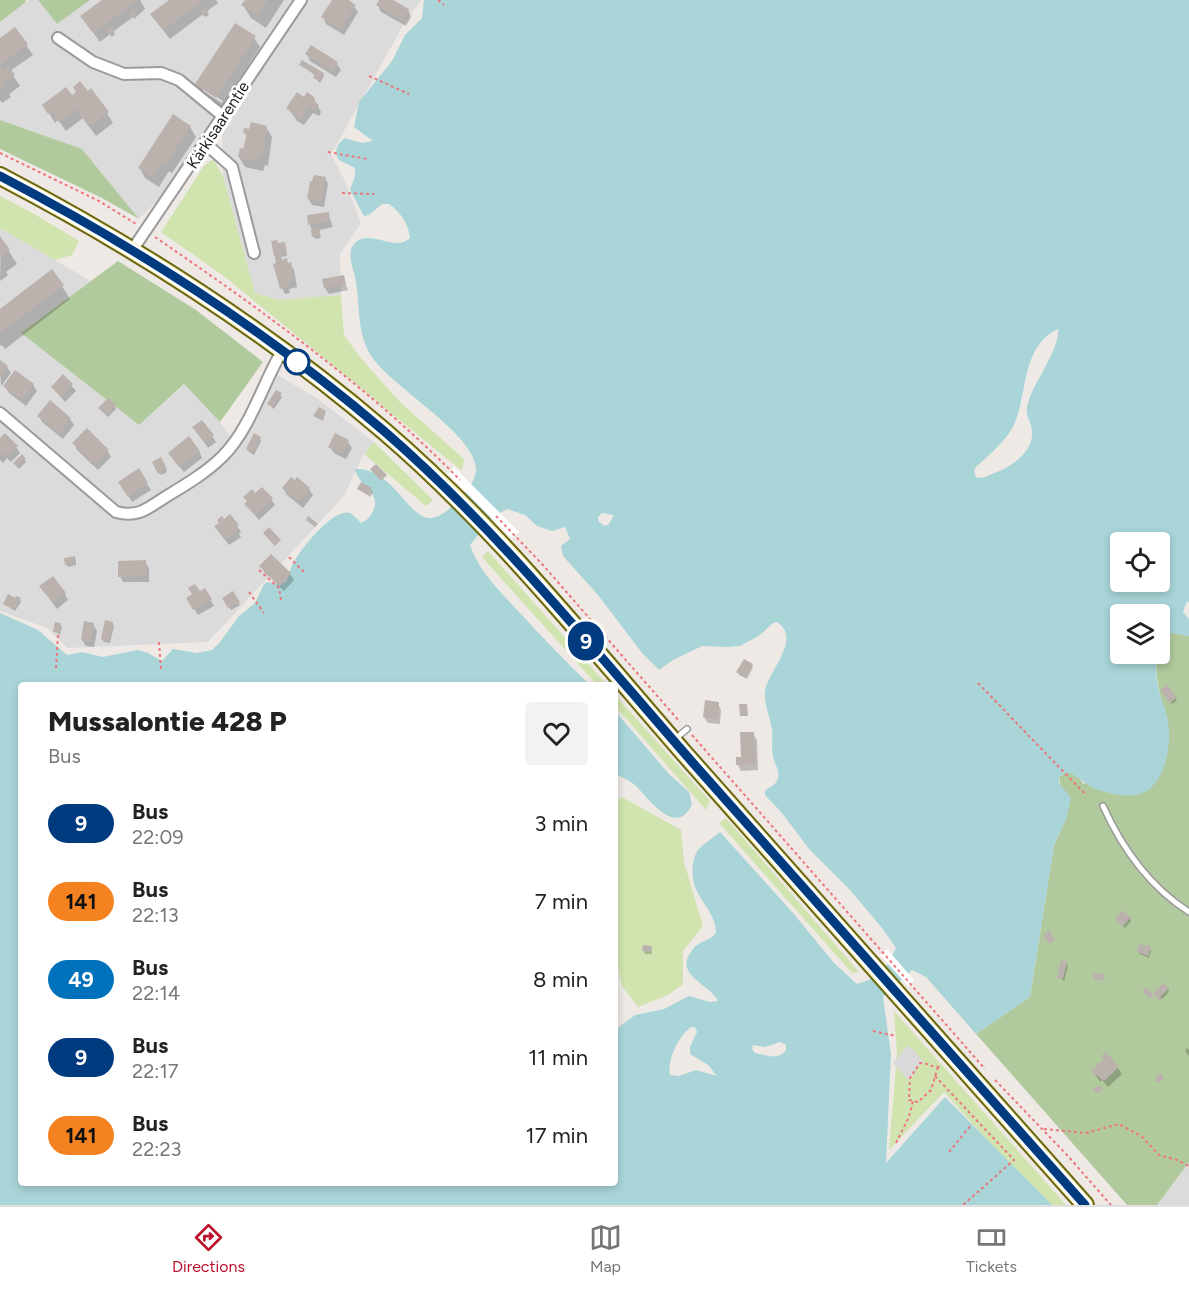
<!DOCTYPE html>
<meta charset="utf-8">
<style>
body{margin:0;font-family:Figtree,sans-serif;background:#f2f2f2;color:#222;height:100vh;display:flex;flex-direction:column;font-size:22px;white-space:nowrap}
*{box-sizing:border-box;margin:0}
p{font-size:20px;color:#767676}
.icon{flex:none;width:33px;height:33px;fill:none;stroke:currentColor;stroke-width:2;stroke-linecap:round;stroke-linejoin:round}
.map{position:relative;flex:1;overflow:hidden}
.side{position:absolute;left:18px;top:682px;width:600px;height:504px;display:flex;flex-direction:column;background:#fff;border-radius:6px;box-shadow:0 3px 9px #0003}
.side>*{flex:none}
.badge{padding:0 12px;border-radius:20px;font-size:21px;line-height:39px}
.controls{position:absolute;left:1110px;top:532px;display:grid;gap:12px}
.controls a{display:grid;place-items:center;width:60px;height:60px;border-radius:6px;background:#fff;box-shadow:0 3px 9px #0003;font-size:30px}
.map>.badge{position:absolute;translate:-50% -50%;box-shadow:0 0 0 3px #fff}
.round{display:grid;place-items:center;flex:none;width:63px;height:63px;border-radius:6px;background:#f2f2f2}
.head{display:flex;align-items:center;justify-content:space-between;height:102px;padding:0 30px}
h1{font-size:28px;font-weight:800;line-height:45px}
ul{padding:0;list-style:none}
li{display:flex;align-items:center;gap:18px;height:78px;padding:0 30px}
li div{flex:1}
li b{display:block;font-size:22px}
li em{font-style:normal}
li .badge{min-width:66px;font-weight:700;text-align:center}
.dock{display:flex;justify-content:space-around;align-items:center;height:84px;border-top:2px solid #e0e0e0;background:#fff;font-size:16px;color:#767676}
.dock a{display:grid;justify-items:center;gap:3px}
.dock .on{color:#ba122c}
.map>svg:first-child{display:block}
.residential{fill:#dcdbdb}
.grass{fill:#d1e4af}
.forest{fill:#b1ca9d}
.parking{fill:#dadada}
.water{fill:#a9d5d8;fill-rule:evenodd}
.pier{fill:#fff}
.shadow{fill:#0003;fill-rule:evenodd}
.building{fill:#bbb2ae}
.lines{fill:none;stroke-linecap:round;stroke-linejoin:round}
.service-casing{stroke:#9b9b9b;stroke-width:8}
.minor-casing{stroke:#9b9b9b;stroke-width:14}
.secondary-casing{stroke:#6b670e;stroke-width:20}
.path{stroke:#ed767d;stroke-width:2;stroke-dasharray:3 3;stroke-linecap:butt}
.service{stroke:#fff;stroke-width:5}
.minor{stroke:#fff;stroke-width:10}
.secondary{stroke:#f4eebd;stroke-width:16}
.line-casing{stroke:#fff;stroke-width:14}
.line{stroke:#003b80;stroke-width:9}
.stop-dot{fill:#fff;stroke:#003b80;stroke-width:3}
.labels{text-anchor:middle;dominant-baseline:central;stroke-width:6;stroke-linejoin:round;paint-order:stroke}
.street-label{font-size:16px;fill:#1e1e1e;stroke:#fff}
</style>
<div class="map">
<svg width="1189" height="1205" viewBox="0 0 1189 1205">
<rect width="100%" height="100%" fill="#eee9e5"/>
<!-- residential -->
<path class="residential" d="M29 0H38L57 24 90 0H421L403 26 331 154 344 179 361 223 340 254 341 295 278 300 255 293 223 176 222 135 139 219 82 149 0 120V22Z
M0 228 91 281 21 333 139 425 185 384 220 422 238 447 278 375 318 399 374 442 362 457 344 496 208 642 68 648 47 628 0 611Z
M1189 1162V1205H1157Z"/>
<!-- grass -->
<path class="grass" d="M213 159 223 176 255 293 278 300 341 295 344 335 359 356 400 402 464 459 462 471 225 277 161 232 204 166Z
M0 196 31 212 79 241 72 255 55 260 0 228Z
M374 442 433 500 426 506 364 454Z
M488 551 607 685H597L482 557Z
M615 695 710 801 706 810 615 706Z
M622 797 681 830 684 862 703 926 683 951V984L668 995 638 1007 622 986 615 954V801Z
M726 818 859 972 852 973 719 823Z
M894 1011 1066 1205H1046L944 1092 889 1150 897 1054Z"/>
<!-- forest -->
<path class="forest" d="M0 0H25L26 2 0 22Z
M38 0H90L57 24Z
M0 120 82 149 139 219 102 198 0 149Z
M118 261 196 310 263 362 220 422 184 384 139 425 21 333Z
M1160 630 1189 636V1162L1157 1205H1127L976 1034 1030 997 1054 845 1066 819 1059 777 1067 772 1076 775 1084 784 1168 722C1161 699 1154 678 1157 654H1160Z"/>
<!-- parking -->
<path class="parking" d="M908 1045 925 1063 919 1065 909 1081 893 1063Z"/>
<!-- water -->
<path class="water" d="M424 0H1189V603L1187 601 1183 612 1189 619V636L1160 631V615H1120V654H1157C1155 666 1156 679 1159 691 1161 701 1167 711 1168 722 1172 746 1165 791 1135 795 1124 797 1109 793 1098 790 1086 786 1079 776 1067 772L1059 777V783L1071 798 1066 819 1054 845 1030 997 976 1034 926 977 912 970 883 997 891 1054 886 1163 945 1097 1052 1205H0V613L38 630 67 655 82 652 103 657 137 650 148 653 162 661 173 649 197 653 212 650 220 642 239 616 255 603 264 584 268 582 279 584 286 582C289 575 290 567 295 560 302 548 334 507 350 513 354 515 358 520 361 523 366 521 369 518 372 513 384 492 358 487 355 469 392 466 410 522 432 518 446 515 456 503 464 493 470 487 476 478 476 469 475 433 389 386 370 354 357 332 360 306 356 283 355 272 347 257 352 247 365 224 395 254 410 238 409 225 400 211 389 204H382L369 215 364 216 350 190 355 176V168L339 160C333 152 337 144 345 138L362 143 373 141 354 127 359 102 392 61 405 35 422 18ZM1058 329C1060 347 1037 379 1030 397 1022 417 1031 416 1032 432 1034 450 1012 467 997 472 990 474 983 480 976 477L974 471 976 467C989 455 1006 441 1014 425 1028 394 1021 346 1058 329ZM507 509 525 515 537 526 552 531 565 527 570 539 561 546 563 556 598 595 642 653 659 670 673 660 702 646 728 647 740 646 760 635 773 623 777 622C803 639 767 672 765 692 764 705 770 717 772 729 773 738 771 747 773 756 774 763 780 771 778 778 777 785 770 786 765 791V795L782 813 809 849 850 890 882 928 896 948C886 969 880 978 857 984L835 964 793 913 720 832C713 838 704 843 698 850 690 862 691 883 699 895 706 907 716 918 716 933 710 941 699 941 693 949 672 976 708 982 718 1001L710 1002 689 996 664 1009 635 1015 615 1030V1184H21V686L590 685C566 662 542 637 519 612 500 591 479 572 470 545L493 517ZM602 513 614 515 609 524 605 526 599 522 598 517ZM1120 543H1160V582H1120ZM691 1027H695L697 1032 690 1047V1054L708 1065 717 1076 696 1070 679 1076 670 1075C667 1059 679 1036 691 1027ZM780 1042 786 1045V1050C778 1061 767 1055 755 1053L752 1049 753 1045 765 1047Z
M615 711 669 774 689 792 692 804C677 839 648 798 636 786 630 780 622 778 615 773Z"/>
<!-- pier -->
<path class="pier" d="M454 467 519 532 511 538 448 474Z
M887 949 914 980 908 986 880 955Z"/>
<!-- shadow -->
<path class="shadow" d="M104 0H140L145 9 134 19 133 17 114 31 115 34 112 37 110 34 100 42 82 17Z
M171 0H216L218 3 207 11 209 15 205 17 203 14 170 39 158 24Z
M246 0H284L266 28 251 18 243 5Z
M334 0H349L358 12 344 35 326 24 323 17Z
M381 0H390L408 10 411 17 406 26 381 12 378 5Z
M15 29 33 55 10 71 20 86 9 94 11 97 2 103 0 100V40Z
M254 38 260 47 222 107 202 94 197 84ZM203 88 223 101 222 103 203 91Z
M307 54 337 64 341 70 336 77 310 61Z
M301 65 323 74 324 76 320 83 315 78 316 76Z
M72 97 107 113 113 123 96 136 83 118 66 131 58 120 55 123 44 105Z
M314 99 321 112 319 116 313 113 304 125 297 121 288 108Z
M190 127 196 137 172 173 169 171 159 187 145 178 140 168Z
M266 127 272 137 268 166 265 165 263 171 245 167 239 157 245 151 248 138 245 133Z
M325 178 328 184 324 207 312 205 308 198Z
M328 214 333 227 319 230 321 238 315 239 310 225Z
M1 239 17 264 6 272 8 275 0 281Z
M278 245 285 246 287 256 280 257 283 261 290 264 294 270 297 287 289 289 290 293 285 294 282 288 275 255Z
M343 277 348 290 329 294 325 288Z
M62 286 70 299 5 349 2 345 0 346V311Z
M0 362 7 367 11 373 1 386Z
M63 376 76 391 65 402 52 387Z
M33 385 37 391 26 406 9 393 5 387Z
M280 395 282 397 274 409 268 404Z
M50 402 70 419 74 425 63 439 42 422 39 416Z
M115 406 116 409 108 417 102 411Z
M198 434 212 436 216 442 208 448Z
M336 435 348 442 352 448 346 459 334 453 330 447Z
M260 438 261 441 254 455 249 452 247 449Z
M0 440 16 447 20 453 11 462 7 458 3 463 0 460Z
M74 443 107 450 111 457 98 470 77 450Z
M199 451 202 458 184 472 173 459Z
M160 459 167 472 161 475 154 463Z
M24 460 26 462 19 469 16 466Z
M138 470 151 490 132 502 120 482Z
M283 488 309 489 313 495 303 508 287 495Z
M359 489 371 490 373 492 370 497Z
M255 495 271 499 275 505 259 520 246 504Z
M230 516 241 532 239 534 241 537 229 545 220 533 224 521Z
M271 556 290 574 294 580 284 591 265 573 261 566Z
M76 560V565L68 567 66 564Z
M145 562 149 568V582H123L120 576Z
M205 590 214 606 198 615 188 598Z
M45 592 65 594 68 600 57 609Z
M233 593 240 605 231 610 224 598Z
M20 599 21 602 15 611 5 604Z
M112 623 114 626 110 643 104 642 102 639Z
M93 624 97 631 94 647 86 646 82 640Z
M60 625 62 627 60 635 55 631Z
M752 665 753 667 747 679 739 675 738 672Z
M1166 687 1177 700 1172 704 1163 693Z
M718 704 721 710 720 724 708 723 704 717Z
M753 734 757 740 758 770 741 771 738 765 743 758Z
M1130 918 1131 921 1125 928 1117 919Z
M651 947 652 954H645L644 951Z
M1150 949 1151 951 1149 958 1140 954 1138 952Z
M1066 963 1068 966 1064 981 1059 977Z
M1168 989 1169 992 1161 1000 1156 996Z
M1187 1048 1189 1050V1056L1185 1051Z
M1118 1068 1122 1074 1108 1087 1102 1080 1100 1082 1093 1071Z"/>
<!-- building -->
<path class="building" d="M102 0H138L93 33 80 16Z
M169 0H204L163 30 150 14Z
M245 0H268L258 15 241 5Z
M332 0H348L356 5 340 29 321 17Z
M379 0H393L409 9 402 21 376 5Z
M206 7 209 11 203 16 200 11Z
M134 9 138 13 132 17 129 13Z
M235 23 256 36 216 98 195 84Z
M112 26 115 31 109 35 106 31Z
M15 27 28 44 0 65V38Z
M311 45 338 62 332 72 305 54Z
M302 60 324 73 319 81 313 78 315 74 299 65Z
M0 65 3 70 8 66 15 75 4 84 6 86 0 91Z
M80 81 88 91 91 88 109 112 89 127 76 109 59 122 52 112 48 114 42 105 66 87 72 95 76 92 73 87Z
M297 92 304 97 307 92 315 98 314 101 319 105 315 111 309 107 300 120 286 108Z
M173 114 191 126 166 164 163 162 153 178 138 168Z
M251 122 267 126 263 157 260 156 258 162 238 157 240 148 243 149 247 134 243 133 244 128 249 129Z
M314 175 326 177 321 201 307 199 310 181H312Z
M329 212 330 221 308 225 307 215Z
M320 229V236L312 237 311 230Z
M0 236 10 250 0 258Z
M277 240 278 243 285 242 287 253 274 256 271 241Z
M281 255 282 260 287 258 288 263 291 262 294 280 287 283 288 287 280 289 273 264 276 263 275 257Z
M52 269 64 285 0 333V309Z
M344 275 346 284 324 288 322 279Z
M0 360 8 366 0 377Z
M15 370 34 384 22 400 3 386Z
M63 374 73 384 61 397 51 387Z
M276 390 282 393 272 407 267 404Z
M108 398 116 405 106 415 98 408Z
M50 400 71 418 59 434 37 416Z
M319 407 326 411 323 421 313 416Z
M202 420 214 435 204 442 192 427Z
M87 428 109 450 94 464 72 443Z
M5 433 18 446 7 457 3 453 0 456V438Z
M254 433 261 437 252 453 246 449Z
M335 433 349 440 342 454 328 447Z
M189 436 200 451 179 467 168 453Z
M22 454 26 459 17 467 13 463Z
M161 457 167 469 158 474 152 462Z
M376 464 387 475 381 481 370 469Z
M139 468 148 483 128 497 118 482Z
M291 477 295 480 297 477 310 488 299 502 282 488Z
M361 482 372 488 368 495 357 489Z
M262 487 273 498 255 515 244 504 247 501 243 497 252 489 255 493Z
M230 514 239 525 236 527 238 530 225 540 214 526 219 523 217 520 222 516 224 519Z
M308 516 318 524 315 527 306 520Z
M269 527 281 540 275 546 263 533Z
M271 554 291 573 280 586 259 566Z
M75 556 76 563 65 565 64 558Z
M146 560V576L118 577V561Z
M53 576 66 593 53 603 39 586Z
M195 584 200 591 205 588 212 599 193 610 186 598 192 594 188 588Z
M233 591 240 602 228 608 222 598Z
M8 594 15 598 16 596 21 598 14 610 3 604Z
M105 620 113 622 109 641 101 639Z
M84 621 94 623 91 642 81 640Z
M55 622 61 623 59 633 53 632Z
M744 659 753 664 745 677 736 672Z
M1167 685 1177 697 1170 703 1160 690Z
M705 700 719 702 717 719 703 717Z
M739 704H747L748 716H740Z
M740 732H754L756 764 736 765V757H741Z
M1122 910 1131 917 1123 926 1115 919Z
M1049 930 1055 940 1049 944 1043 935Z
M1139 944 1151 947 1148 956 1137 952Z
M643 945 652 946 651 952 642 951Z
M1061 960 1067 962 1063 979 1057 978Z
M1094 973 1105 975 1104 981 1093 979Z
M1163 983 1169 988 1160 997 1162 999 1160 1001 1153 993Z
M1146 987 1154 995 1150 999 1142 991Z
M1106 1052 1119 1067 1104 1081 1091 1071 1104 1059 1101 1056Z
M1160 1073 1164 1077 1158 1083 1154 1080Z
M1099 1085 1103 1089 1097 1094 1093 1090Z"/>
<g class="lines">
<defs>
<path id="service" d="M675 739 687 729
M1103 806C1122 848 1150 887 1189 912"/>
<path id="minor" d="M58 38 93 62 124 74 161 73 179 80 224 117
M206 144 232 167 254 253
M133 249 301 0
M0 413 116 512C139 518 148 508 167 496 187 484 207 472 223 456 250 429 263 383 282 351"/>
<path id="secondary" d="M0 176C136 247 267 331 384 431 495 526 587 642 683 752 817 904 951 1054 1085 1205"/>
</defs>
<!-- service casing -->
<use href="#service" class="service-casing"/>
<!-- minor casing -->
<use href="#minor" class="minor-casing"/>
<!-- secondary casing -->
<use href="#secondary" class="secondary-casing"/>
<!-- path -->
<path class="path" d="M438 0 444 5
M369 76 409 94
M328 152 367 159
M0 153 99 201 136 224
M342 193 374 194
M155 237C263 311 369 387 460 480
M496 516 542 564 680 722
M289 557 304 572
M259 570 279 588 281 600
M249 592 264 613
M159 642 161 669
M56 668 58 635
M978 683 1085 794
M692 735 985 1069
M873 1031 896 1036
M938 1067 931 1090 918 1102 909 1100 910 1078 920 1063C929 1063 934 1069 942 1066
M935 1076 1014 1160 963 1205
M995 1080 1067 1155 1111 1205
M1044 1129 1086 1133 1119 1124 1141 1136 1159 1155 1177 1160 1189 1166
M896 1143 909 1117 913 1101
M949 1152 972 1124"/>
<!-- service -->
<use href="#service" class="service"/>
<!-- minor -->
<use href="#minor" class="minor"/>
<!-- secondary -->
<use href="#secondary" class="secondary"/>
</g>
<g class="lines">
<defs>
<path id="line" d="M0 176C136 247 267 331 384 431 498 530 594 650 693 763 823 911 954 1058 1085 1205"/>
</defs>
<!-- line casing -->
<use href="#line" class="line-casing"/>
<!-- line -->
<use href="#line" class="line"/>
</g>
<!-- markers -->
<circle class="stop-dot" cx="297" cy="362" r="12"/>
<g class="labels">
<!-- street labels -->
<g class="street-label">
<text transform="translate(218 125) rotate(-57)">Kärkisaarentie</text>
</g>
</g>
</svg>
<div class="controls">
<a><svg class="icon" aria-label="locate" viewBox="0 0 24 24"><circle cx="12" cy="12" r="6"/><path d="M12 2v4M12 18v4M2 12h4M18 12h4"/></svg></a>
<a><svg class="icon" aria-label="layers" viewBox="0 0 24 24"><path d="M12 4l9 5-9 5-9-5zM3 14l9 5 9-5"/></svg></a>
</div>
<b class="badge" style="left:586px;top:641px;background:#003b80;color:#fff">9</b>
<section class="side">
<div class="head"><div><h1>Mussalontie 428 P</h1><p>Bus</p></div><a class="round"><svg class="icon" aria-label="heart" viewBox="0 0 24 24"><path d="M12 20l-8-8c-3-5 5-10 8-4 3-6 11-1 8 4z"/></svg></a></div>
<ul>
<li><span class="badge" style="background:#003b80;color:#fff">9</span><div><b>Bus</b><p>22:09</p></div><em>3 min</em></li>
<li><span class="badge" style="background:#f58220;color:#111">141</span><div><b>Bus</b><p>22:13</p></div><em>7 min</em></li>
<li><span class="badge" style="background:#0072bc;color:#fff">49</span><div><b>Bus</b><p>22:14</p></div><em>8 min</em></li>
<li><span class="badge" style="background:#003b80;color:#fff">9</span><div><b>Bus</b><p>22:17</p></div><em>11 min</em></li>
<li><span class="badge" style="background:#f58220;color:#111">141</span><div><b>Bus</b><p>22:23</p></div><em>17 min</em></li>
</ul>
</section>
</div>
<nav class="dock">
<a class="on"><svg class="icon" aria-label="directions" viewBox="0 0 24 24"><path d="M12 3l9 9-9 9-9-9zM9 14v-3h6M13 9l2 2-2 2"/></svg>Directions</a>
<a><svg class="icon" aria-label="map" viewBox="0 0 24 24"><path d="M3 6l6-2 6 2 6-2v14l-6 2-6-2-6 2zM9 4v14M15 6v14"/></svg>Map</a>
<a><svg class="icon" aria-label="tickets" viewBox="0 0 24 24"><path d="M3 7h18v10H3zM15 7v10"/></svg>Tickets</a>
</nav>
